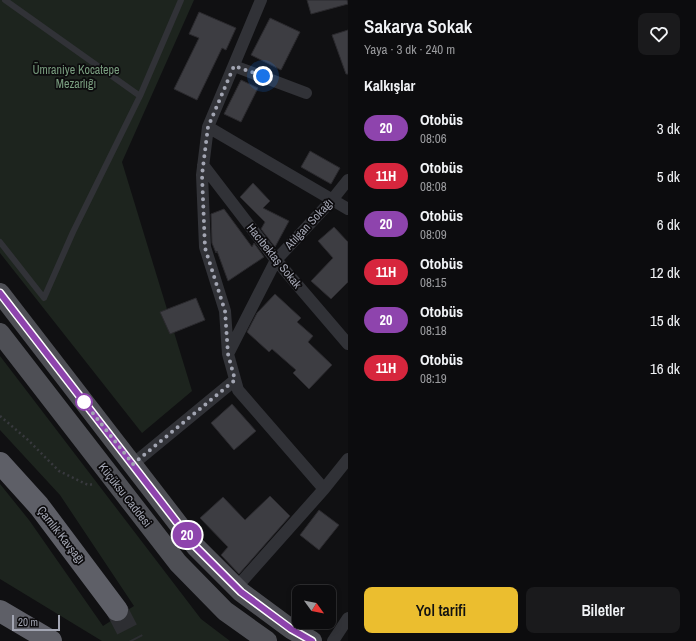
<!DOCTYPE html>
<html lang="tr">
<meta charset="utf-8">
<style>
body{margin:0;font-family:"Archivo Narrow",sans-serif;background:#1a1a1c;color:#f1f3f6;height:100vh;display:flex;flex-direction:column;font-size:15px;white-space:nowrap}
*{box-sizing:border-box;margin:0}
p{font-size:13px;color:#9a9b9e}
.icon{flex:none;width:22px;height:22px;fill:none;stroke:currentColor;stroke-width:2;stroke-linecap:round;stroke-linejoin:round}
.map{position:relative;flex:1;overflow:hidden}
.details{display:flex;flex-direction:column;background:#0c0c0e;width:348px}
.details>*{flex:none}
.badge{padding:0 8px;border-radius:13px;font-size:14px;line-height:26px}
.needle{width:26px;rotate:123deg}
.controls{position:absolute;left:292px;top:585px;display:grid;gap:8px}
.controls a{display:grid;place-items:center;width:44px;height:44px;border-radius:8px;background:#0c0c0e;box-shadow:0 2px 6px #0003,0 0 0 1px #2c2c2e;font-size:20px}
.scale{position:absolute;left:12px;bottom:10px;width:48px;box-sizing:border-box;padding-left:4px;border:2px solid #a2a5b2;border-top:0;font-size:11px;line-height:14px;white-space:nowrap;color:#a2a5b2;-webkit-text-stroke:3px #0c0b0d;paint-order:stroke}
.you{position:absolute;width:20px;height:20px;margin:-10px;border:3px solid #fff;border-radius:50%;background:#1a73e8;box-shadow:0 0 0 6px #1a73e833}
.map>.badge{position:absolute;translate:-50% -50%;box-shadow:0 0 0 2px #fff}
h2{padding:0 16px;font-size:15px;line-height:36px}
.round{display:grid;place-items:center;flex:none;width:42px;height:42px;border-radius:8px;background:#1a1a1c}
.overview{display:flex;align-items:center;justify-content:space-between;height:68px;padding:0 16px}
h1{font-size:19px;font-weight:600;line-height:30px}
.cta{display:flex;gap:8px;margin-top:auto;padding:8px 16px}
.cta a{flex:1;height:46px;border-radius:8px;background:#ebbe2f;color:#111;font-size:16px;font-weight:600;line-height:46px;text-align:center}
.cta a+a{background:#1a1a1c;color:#f1f3f6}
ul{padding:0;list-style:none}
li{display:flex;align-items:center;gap:12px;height:48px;padding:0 16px}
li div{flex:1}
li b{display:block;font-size:15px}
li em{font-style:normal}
li .badge{min-width:44px;font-weight:700;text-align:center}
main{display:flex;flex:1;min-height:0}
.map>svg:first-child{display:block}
.green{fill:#1d241e}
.building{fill:#3d3d42;stroke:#2b2a2e}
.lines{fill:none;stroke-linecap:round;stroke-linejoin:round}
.highway-tunnel{stroke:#2d2e32;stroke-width:22;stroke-dasharray:22 11;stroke-linecap:butt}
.path{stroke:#38393e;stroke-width:2.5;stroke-dasharray:2 3;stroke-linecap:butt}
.lane{stroke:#313237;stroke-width:6}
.street{stroke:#313237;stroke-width:12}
.primary{stroke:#4e4f55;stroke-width:20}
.highway{stroke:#5e5f67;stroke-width:22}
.line-casing{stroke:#fff;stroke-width:9}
.line{stroke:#8e44ad;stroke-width:6}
.walk{stroke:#a2a5b2;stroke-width:4;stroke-dasharray:0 7.2}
.stop-dot{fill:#fff;stroke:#8e44ad;stroke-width:2}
.labels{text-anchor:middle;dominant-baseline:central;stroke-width:3.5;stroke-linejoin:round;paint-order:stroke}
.park-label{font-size:12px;fill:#799d7f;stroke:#0c0b0d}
.street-label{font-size:12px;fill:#a2a5b2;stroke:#0c0b0d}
</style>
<main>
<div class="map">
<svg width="348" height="641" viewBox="0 0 348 641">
<rect width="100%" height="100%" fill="#101012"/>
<!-- green -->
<path class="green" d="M0 0H194L122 162 192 391 142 433 0 253Z
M0 356 201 619 230 641H102L0 579V484L29 520 103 626 134 606 60 495 0 430Z"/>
<!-- building -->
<path class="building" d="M307 0H347L348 4 311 14Z
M199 12 236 28 226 50 222 48 197 100 174 89 199 38 189 34Z
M270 18 300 32 281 70 251 55Z
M348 30V74H346L332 35Z
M241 80 258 88 241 122 224 114Z
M310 151 340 168 331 184 301 167Z
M253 183 270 201 263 208 289 221 275 247 261 229 265 222 240 197Z
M224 209 252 247 254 243 264 257 228 281 217 251 216 253 212 243 211 214Z
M334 227 348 242V282L331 299 311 281 333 258 318 241Z
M275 294 301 318 297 322 313 336 308 342 332 365 309 389 293 373 296 370 272 349 269 352 247 332 257 313Z
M196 298 205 320 170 334 160 312Z
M232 404 256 431 234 450 211 423Z
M270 496 290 516 239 574 221 555 228 547 200 518 223 497 245 520Z
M319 510 339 525 319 550 300 535Z"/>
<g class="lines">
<!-- highway-tunnel -->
<path class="highway-tunnel" d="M117 610 133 641"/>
<!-- path -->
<path class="path" d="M0 416 28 440 59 471 88 485 94 484"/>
<!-- lane -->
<path class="lane" d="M5 0 140 96
M0 242 44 298 73 232 140 96 181 0"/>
<!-- street -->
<path class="street" d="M234 66 306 93
M208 127 348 209
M203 165 276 260 348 344
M228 354 276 260 332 200 348 180
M133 464 235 380
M324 489 348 459
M236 588 324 489 238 390 228 354 225 311 205 247 202 175 208 127 261 0
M333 641 348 618"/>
<!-- primary -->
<path class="primary" d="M0 293 196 547 241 592 291 629 312 641
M0 333 178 563 225 611 267 641"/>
<!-- highway -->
<path class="highway" d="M0 463 39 506 117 610
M0 611 51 641"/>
</g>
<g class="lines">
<defs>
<path id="line" d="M0 293 196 547 241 592 291 629 312 641"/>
</defs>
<!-- line casing -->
<use href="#line" class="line-casing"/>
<!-- line -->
<use href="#line" class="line"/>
<!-- walk -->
<path class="walk" d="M84 402 133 464 235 380 228 354 225 311 205 248 202 175 208 127 234 66 263 76"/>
</g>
<!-- markers -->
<circle class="stop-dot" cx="84" cy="402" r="8"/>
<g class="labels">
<!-- park labels -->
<g class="park-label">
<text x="76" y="70">Ümraniye Kocatepe<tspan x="76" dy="14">Mezarlığı</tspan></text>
</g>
<!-- street labels -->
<g class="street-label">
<text transform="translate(309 224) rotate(-47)">Atılgan Sokağı</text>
<text transform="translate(274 256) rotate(51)">Hacıbektaş Sokak</text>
<text transform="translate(125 495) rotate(52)">Küçüksu Caddesi</text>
<text transform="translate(61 535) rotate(52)">Çamlık Kavşağı</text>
</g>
</g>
</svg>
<div class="controls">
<a><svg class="needle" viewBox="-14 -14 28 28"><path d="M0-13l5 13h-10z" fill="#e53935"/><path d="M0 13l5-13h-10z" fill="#9a9b9e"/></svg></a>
</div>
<div class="scale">20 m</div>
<div class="you" style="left:263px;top:76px"></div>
<b class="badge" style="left:187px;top:535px;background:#8e44ad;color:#fff">20</b>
</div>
<section class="details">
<div class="overview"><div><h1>Sakarya Sokak</h1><p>Yaya · 3 dk · 240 m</p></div><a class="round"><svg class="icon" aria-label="heart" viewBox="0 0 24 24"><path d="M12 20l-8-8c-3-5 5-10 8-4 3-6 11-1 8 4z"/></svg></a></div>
<h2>Kalkışlar</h2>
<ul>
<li><span class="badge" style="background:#8e44ad;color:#fff">20</span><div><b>Otobüs</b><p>08:06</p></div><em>3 dk</em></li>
<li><span class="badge" style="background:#d7263d;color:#fff">11H</span><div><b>Otobüs</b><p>08:08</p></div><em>5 dk</em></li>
<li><span class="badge" style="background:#8e44ad;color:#fff">20</span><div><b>Otobüs</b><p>08:09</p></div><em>6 dk</em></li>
<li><span class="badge" style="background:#d7263d;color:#fff">11H</span><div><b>Otobüs</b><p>08:15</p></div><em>12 dk</em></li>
<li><span class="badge" style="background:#8e44ad;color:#fff">20</span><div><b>Otobüs</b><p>08:18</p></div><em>15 dk</em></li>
<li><span class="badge" style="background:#d7263d;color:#fff">11H</span><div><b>Otobüs</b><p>08:19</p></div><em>16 dk</em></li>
</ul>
<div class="cta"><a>Yol tarifi</a><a>Biletler</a></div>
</section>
</main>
